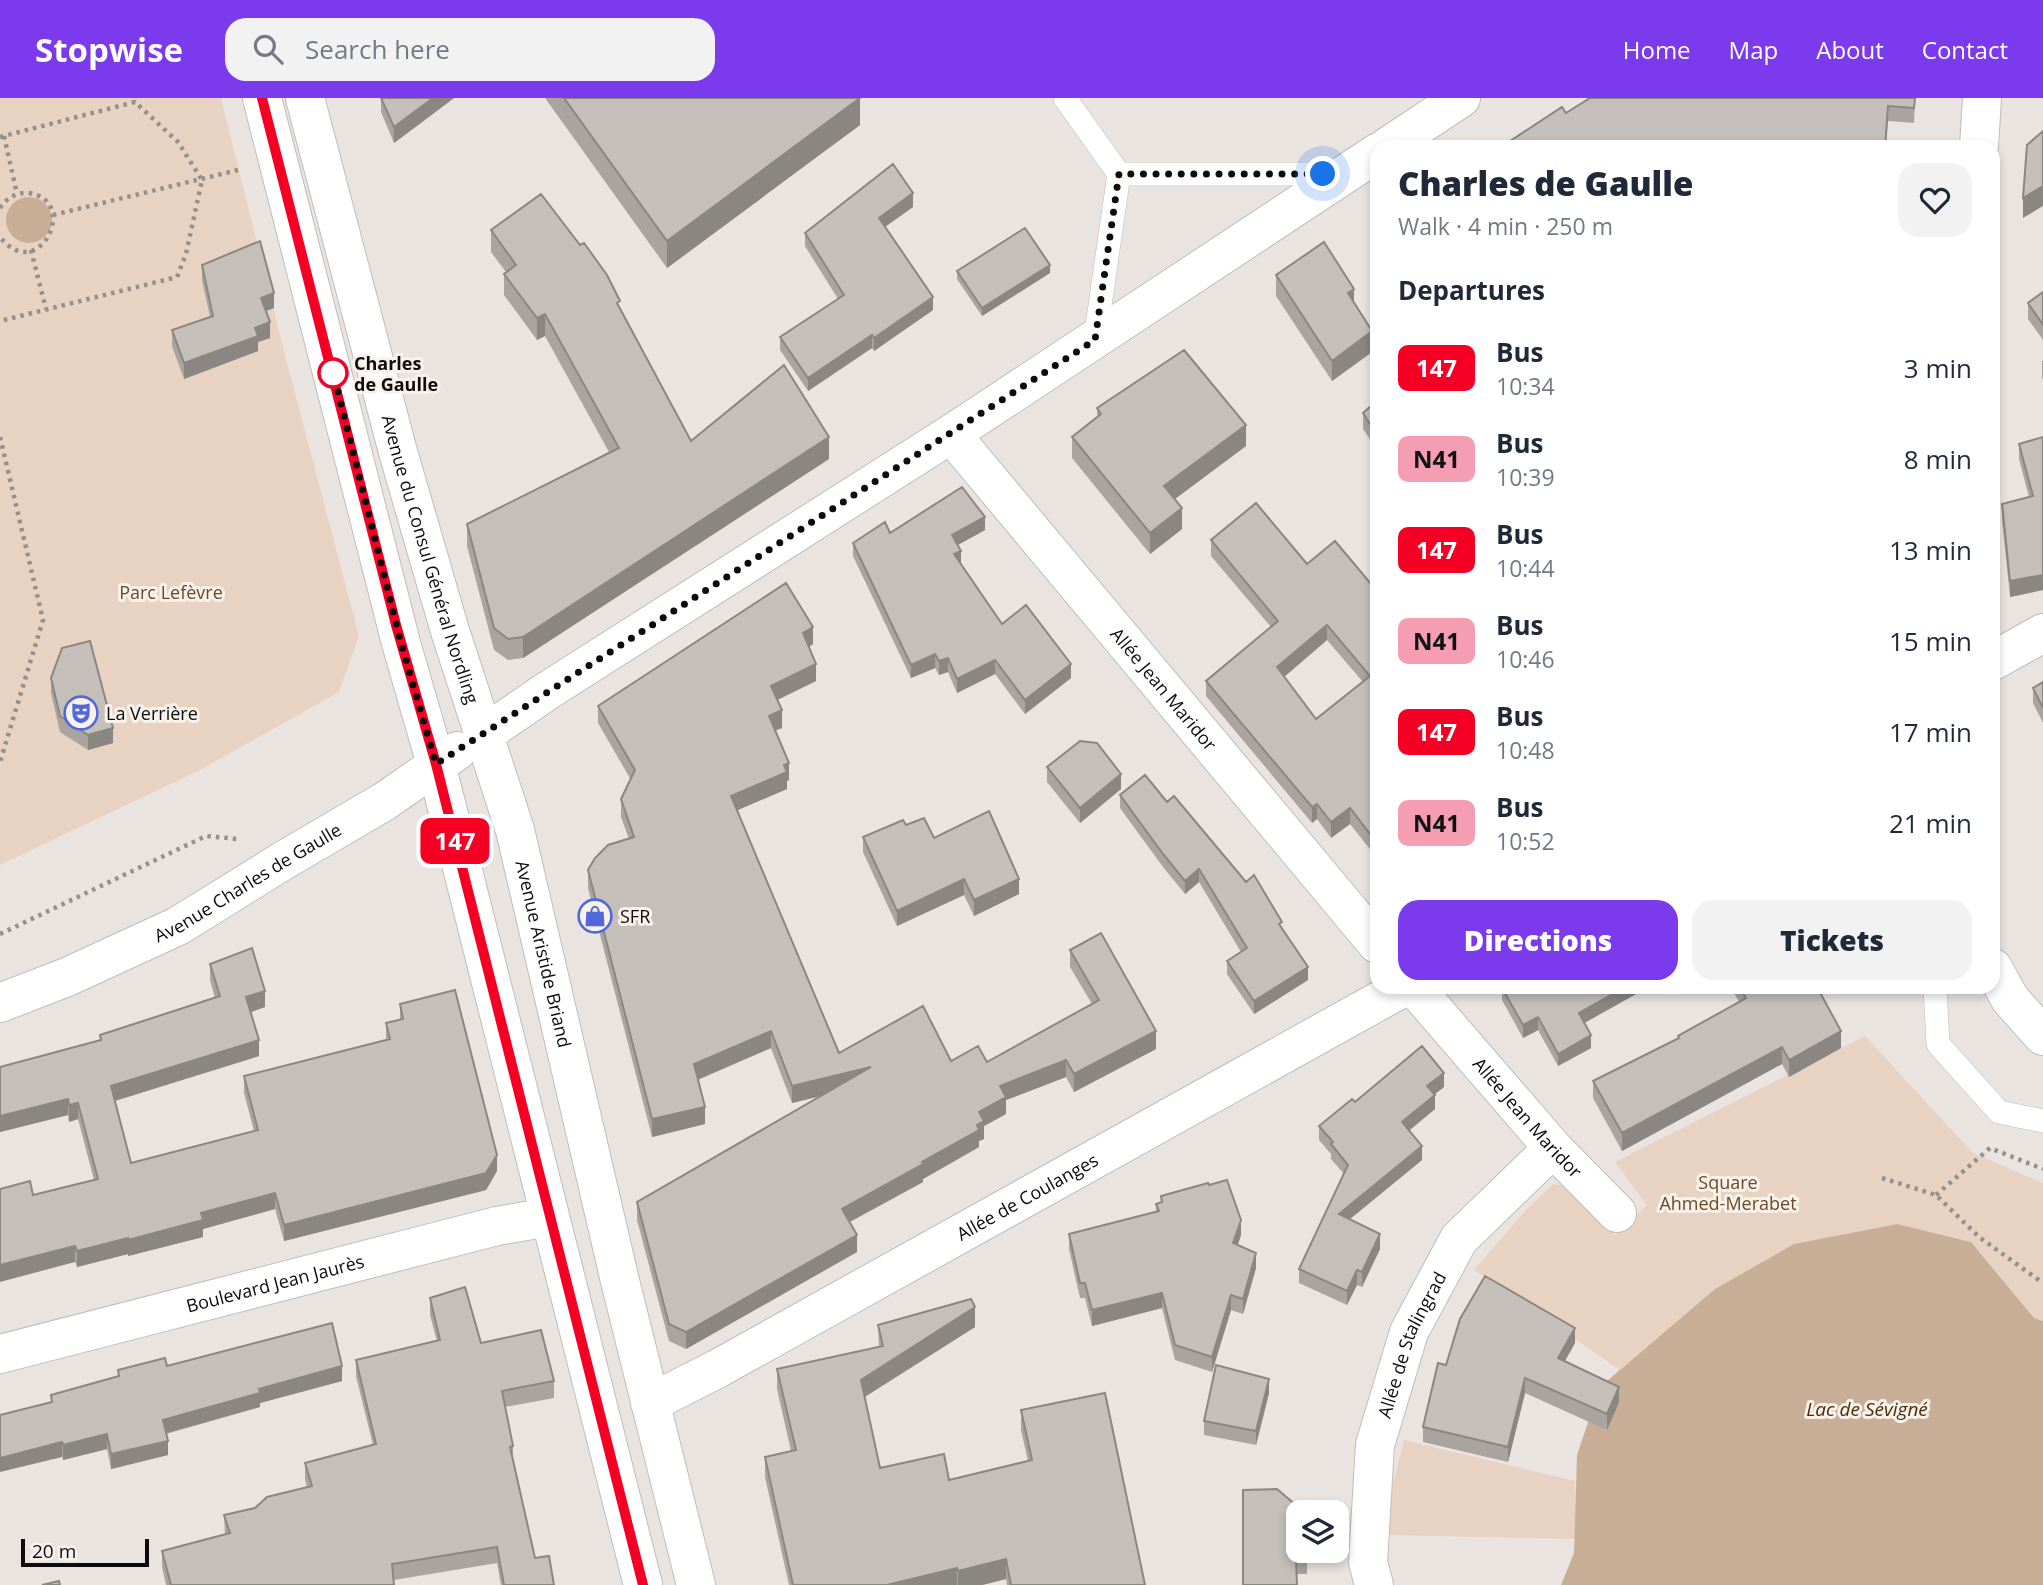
<!DOCTYPE html>
<meta charset="utf-8">
<style>
body{margin:0;font-family:"Open Sans",sans-serif;background:#f2f2f3;color:#1f2937;height:100vh;display:flex;flex-direction:column;font-size:26px;white-space:nowrap}
*{box-sizing:border-box;margin:0}
p{font-size:23px;color:#747a83}
.icon{flex:none;width:38px;height:38px;fill:none;stroke:currentColor;stroke-width:2;stroke-linecap:round;stroke-linejoin:round}
.map{position:relative;flex:1;overflow:hidden}
.side{position:absolute;left:1370px;top:42px;width:630px;height:854px;display:flex;flex-direction:column;background:#fff;border-radius:21px;box-shadow:0 4px 10px #0003}
.side>*{flex:none}
.badge{padding:0 14px;border-radius:10px;font-size:24px;line-height:46px}
.tools{position:absolute;left:1286px;top:1402px;display:grid;gap:14px}
.tools a{display:grid;place-items:center;width:63px;height:63px;border-radius:14px;background:#fff;box-shadow:0 4px 10px #0003;font-size:35px}
.scale{position:absolute;left:21px;bottom:18px;width:128px;box-sizing:border-box;padding-left:7px;border:4px solid #0e0c0b;border-top:0;font-size:19px;line-height:24px;white-space:nowrap;color:#0e0c0b;-webkit-text-stroke:5px #f8f2ed;paint-order:stroke}
.you{position:absolute;width:35px;height:35px;margin:-18px;border:5px solid #fff;border-radius:50%;background:#1a73e8;box-shadow:0 0 0 10px #1a73e833}
.map>.badge{position:absolute;translate:-50% -50%;box-shadow:0 0 0 4px #fff}
h2{padding:0 28px;font-size:26px;line-height:63px}
.round{display:grid;place-items:center;flex:none;width:74px;height:74px;border-radius:21px;background:#f2f2f3}
.summary{display:flex;align-items:center;justify-content:space-between;height:119px;padding:0 28px}
h1{font-size:33px;font-weight:800;line-height:52px}
.primary-button{display:flex;gap:14px;margin-top:auto;padding:14px 28px}
.primary-button a{flex:1;height:80px;border-radius:21px;background:#7c3aed;color:#fff;font-size:28px;font-weight:800;line-height:80px;text-align:center}
.primary-button a+a{background:#f2f2f3;color:#1f2937}
ul{padding:0;list-style:none}
li{display:flex;align-items:center;gap:21px;height:91px;padding:0 28px}
li div{flex:1}
li b{display:block;font-size:26px}
li em{font-style:normal}
li .badge{min-width:77px;font-weight:700;text-align:center}
header{display:flex;align-items:center;gap:42px;box-sizing:border-box;height:98px;padding:0 35px;background:#7c3aed;color:#fff}
header strong{font-size:33px}
nav{display:flex;gap:38px;margin-inline-start:auto;font-size:24px}
.search{width:490px;height:63px;background:#f2f2f3;display:flex;align-items:center;gap:18px;box-sizing:border-box;padding:0 24px;border-radius:21px;color:#747a83;font-size:26px}
.map>svg:first-child{display:block}
.green{fill:#e8d3c2}
.water{fill:#c8ad97}
.lines{fill:none;stroke-linecap:round;stroke-linejoin:round}
.lane-casing{stroke:#c2bcb8;stroke-width:24}
.street-casing{stroke:#c2bcb8;stroke-width:40}
.secondary-casing{stroke:#c2bcb8;stroke-width:40}
.primary-casing{stroke:#c2bcb8;stroke-width:40}
.path{stroke:#94908d;stroke-width:4.5;stroke-dasharray:3.5 5;stroke-linecap:butt}
.lane{stroke:#fff;stroke-width:23}
.street{stroke:#fff;stroke-width:38}
.secondary{stroke:#fff;stroke-width:38}
.primary{stroke:#fff;stroke-width:38}
.wall{fill:#a9a4a0;fill-rule:evenodd}
.shaded-wall{fill:#8a8682}
.building{fill:#c5bfba;stroke:#8a8682;stroke-width:2;fill-rule:evenodd}
.line-casing{stroke:#fff;stroke-width:16}
.line{stroke:#f50024;stroke-width:10}
.walk{stroke:#0e0c0b;stroke-width:7;stroke-dasharray:0 12.6}
.stop-dot{fill:#fff;stroke:#f50024;stroke-width:3.5}
.labels{text-anchor:middle;dominant-baseline:central;stroke-width:6;stroke-linejoin:round;paint-order:stroke}
.stop-label{font-size:18px;font-weight:bold;fill:#0e0c0b;stroke:#f8f2ed;text-anchor:start}
.street-label{font-size:18px;fill:#0e0c0b;stroke:#f8f2ed}
.park-label{font-size:18px;fill:#6f4723;stroke:#f8f2ed}
.poi-label{font-size:18px;fill:#0e0c0b;stroke:#f8f2ed;text-anchor:start}
.water-label{font-size:19px;font-style:italic;fill:#4e2901;stroke:#f8f2ed}
</style>
<header>
<strong>Stopwise</strong>
<div class="search"><svg class="icon" aria-label="search" viewBox="0 0 24 24"><circle cx="10" cy="10" r="6"/><path d="M15 15l6 6"/></svg>Search here</div>
<nav><a>Home</a><a>Map</a><a>About</a><a>Contact</a></nav>
</header>
<div class="map">
<svg width="2043" height="1487" viewBox="0 0 2043 1487">
<rect width="100%" height="100%" fill="#eae4e0"/>
<!-- green -->
<path class="green" d="M0 0H221L285 257 359 538 339 594 200 672 0 767Z
M1865 938 1973 1055 2043 1085V1223L2034 1220 1971 1144 1896 1126 1794 1146 1715 1191 1620 1272 1474 1172 1526 1112 1553 1086 1574 1089 1615 1137 1647 1107 1615 1064Z
M1404 1342 1575 1383V1441L1389 1437 1392 1390Z"/>
<!-- water -->
<path class="water" d="M6 122a23 23 0 1 1 46 0a23 23 0 1 1-46 0Z
M1897 1126 1971 1144 2034 1220 2043 1223V1487H1561L1574 1455 1577 1357 1600 1289 1715 1191 1794 1146Z"/>
<g class="lines">
<defs>
<path id="lane" d="M1065 0 1119 76 1095 242
M1119 76H1340
M1935 889 1938 946 1999 1014 2043 1023"/>
<g id="street">
<path id="s1" d="M951 336 1377 846"/>
<path d="M1993 563 2043 535"/>
<path id="s2" d="M1414 889 1553 1050 1617 1115"/>
<path id="s3" d="M650 1305 717 1271 1404 889"/>
<path id="s4" d="M1374 1487 1368 1464 1375 1347 1409 1234 1459 1141 1553 1050"/>
</g>
<path id="secondary" d="M1387 49 1461 0
M1979 49 1982 0
M483 637 547 593 951 336 1377 55
M1993 870 2010 901 2043 938"/>
<g id="primary">
<path d="M262 0 401 545 436 666 643 1487"/>
<path id="s5" d="M305 0 398 354 450 533 515 732 620 1183 696 1487"/>
<path id="s6" d="M0 905 67 879 178 828 281 764 385 703 457 653"/>
<path id="s7" d="M0 1256 497 1128 549 1119"/>
</g>
</defs>
<!-- lane casing -->
<use href="#lane" class="lane-casing"/>
<!-- street casing -->
<use href="#street" class="street-casing"/>
<!-- secondary casing -->
<use href="#secondary" class="secondary-casing"/>
<!-- primary casing -->
<use href="#primary" class="primary-casing"/>
<!-- path -->
<path class="path" d="M4 38 17 96
M0 39 135 4 178 44 202 82 186 156 177 179 0 223
M0 110C7 100 16 94 28 95 81 101 39 188 0 139
M53 117 238 72
M31 152 46 211
M0 339 43 522 0 664
M0 836 206 738 237 741
M1882 1080 1936 1097 1979 1139 2043 1185
M1936 1097 1990 1050 2043 1071"/>
<!-- lane -->
<use href="#lane" class="lane"/>
<!-- street -->
<use href="#street" class="street"/>
<!-- secondary -->
<use href="#secondary" class="secondary"/>
<!-- primary -->
<use href="#primary" class="primary"/>
</g>
<!-- wall -->
<path class="wall" d="M381 0H454L394 45 381 14Z
M545 0H860V27L667 170Z
M1590 0H1915L1914 25 1888 23 1886 49H1507V45L1566 15Z
M913 109 885 129 933 212 874 253 872 250 808 293 780 252V239L838 201 805 148V135Z
M491 132 620 211 691 343 829 361 523 560 508 562 494 552 467 448V426L609 354 545 238 537 242 504 197V176L506 174 491 154Z
M202 167 274 210 266 213 270 240 258 244V253L184 281 172 248V232L210 219 202 182Z
M957 173 1050 175 982 218 957 181Z
M1276 177 1372 254 1332 283 1276 198Z
M2043 194V242L2028 221V205Z
M2042 263H2043V282L2042 279Z
M1377 303V352L1363 331V315Z
M1097 310 1246 348 1175 401 1182 431 1150 456 1072 360V339L1097 319Z
M2043 339V492L2010 499 2002 422V406L2029 399 2019 361V346Z
M985 432 958 447 961 467 1002 526 1071 580 1025 616 995 576 957 595 948 574 939 577 935 570 911 580 853 458V445L890 435Z
M1211 442 1307 466 1377 493V760L1350 726 1331 740 1317 721 1312 725 1206 598V583L1271 529 1211 458ZM1327 542 1363 584 1316 621 1284 579Z
M813 546 809 549 816 583 777 602 782 630 775 632 789 682 787 683V691L737 712 839 955 951 963 987 964 1092 906 1070 869V852L1156 951 1074 994 1066 979 1006 1002V1016L984 1028V1041L979 1043V1049L923 1081V1084L850 1124 857 1154 686 1251 669 1243 637 1122V1104L820 998 792 1005 771 950 698 982 705 1026 652 1039 588 790V772L629 741 621 719V701L631 682 598 625V608Z
M51 580 113 645 88 652 60 634 51 595Z
M2043 584V625L2033 605V590Z
M1047 669 1121 691 1080 725 1047 684Z
M1120 697 1167 704 1308 882 1254 916 1227 876V863L1241 854 1199 784 1185 796 1163 769 1120 710Z
M906 727 934 740 1019 796 974 818 964 797 897 828 863 754V739Z
M210 866 265 909 250 914 259 958 115 1003 131 1065 254 1033 244 995V978L386 942V925L400 921V906L497 1073 486 1092 284 1143 275 1111 203 1131V1139L128 1158V1156L77 1169 75 1164 33 1097 94 1082 78 1021 69 1024 68 1017 0 1034 100 942V937L215 900 210 882Z
M1645 889V891L1584 925 1591 950 1558 968 1538 932 1523 940 1502 902V890Z
M1731 889H1817L1841 950 1789 979 1782 966 1622 1053 1593 1000V983L1678 941V938L1739 904Z
M1444 989 1435 996V1011L1409 1033 1422 1062 1350 1121 1380 1151 1362 1189 1357 1187 1347 1207 1299 1185V1171L1344 1076 1331 1061V1056L1319 1042V1028L1355 1004Z
M1209 1087 1241 1137 1238 1147 1256 1170 1243 1216 1231 1212 1212 1274 1175 1262 1162 1210 1092 1228 1085 1200H1080L1069 1151V1136L1156 1114V1106L1161 1105V1098Z
M430 1200 481 1245 554 1283V1300L505 1309 513 1348V1362L535 1460 554 1487H501L497 1465 394 1482V1487H166L162 1469V1453L225 1437 224 1417 255 1410 307 1389 305 1382V1365L373 1347 356 1278V1262L437 1243 430 1217Z
M878 1227 975 1229 865 1299 880 1370 949 1382 1028 1363 1021 1332V1312L1145 1487H1007L1006 1481 982 1487H789L765 1379V1359L791 1353 777 1291V1271L879 1249Z
M1575 1245 1565 1263 1619 1304 1607 1332 1525 1295 1508 1364 1423 1344V1329L1446 1267Z
M167 1268 342 1283 260 1305V1309L166 1336 168 1357 111 1371 107 1351 63 1362 51 1304V1297L118 1279V1272Z
M1269 1295 1256 1347 1204 1337V1323Z
M1307 1452V1476H1296L1243 1487Z"/>
<!-- shaded-wall -->
<path class="shaded-wall" d="M433 0H454L394 45V29Z
M860 0V27L667 170V143Z
M2043 88V108L2023 120V100Z
M913 95V109L879 133V120Z
M1050 167V175L982 218V210Z
M1354 191V212L1348 195Z
M274 195V210L261 215V200Z
M933 199V212L874 253V240Z
M545 216V238L537 242V220Z
M270 224V240L258 244V253L184 281V265L255 230Z
M1372 233V254L1332 283V263Z
M872 237V250L808 293V280Z
M1246 327V348L1164 409V388Z
M829 339V361L523 560V539Z
M1182 410V431L1150 456V435Z
M985 419V432L952 450V437Z
M961 453V466L954 456Z
M2043 477V492L2010 499V483Z
M1327 527V542L1277 585V569Z
M813 529V546L803 553V535Z
M935 556V570L911 580V567Z
M948 560V574L939 577V563Z
M995 562V576L957 595V581Z
M816 566V583L771 605V588Z
M1071 566V580L1025 616V602Z
M782 612V630L769 635V618Z
M113 630V645L88 652V637Z
M789 665V682L787 683V691L731 715V698Z
M1121 676V691L1080 725V710Z
M1317 706V721L1312 725V709Z
M1350 710V726L1331 740V724Z
M1199 771V784L1185 796V783Z
M964 781V797L897 828V813Z
M1019 781V796L974 818V802Z
M1308 869V882L1254 916V903Z
M1625 889H1645V891L1579 928V915Z
M265 893V909L246 916V899Z
M1538 919V932L1523 940V927Z
M771 933V950L694 983V966Z
M1156 933V951L1074 994V976Z
M1841 933V950L1789 979V962Z
M1591 937V950L1558 968V956Z
M259 942V958L111 1004V988Z
M1782 949V966L1622 1053V1035Z
M1066 962V979L1006 1002V1016L984 1028V1041L979 1043V1049L923 1081V1084L842 1128V1111L979 1014 1000 988Z
M871 969V986L792 1005V988Z
M1444 975V989L1427 1002V988Z
M1435 997V1011L1402 1038V1024Z
M68 1001V1017L0 1034V1018Z
M78 1005V1021L69 1024V1007Z
M705 1009V1026L652 1039V1021Z
M1422 1048V1062L1339 1130V1116Z
M497 1057V1073L486 1092 284 1143V1127Z
M275 1095V1111L203 1131V1139L128 1158V1142L201 1115Z
M1241 1122V1137L1233 1160V1145Z
M1380 1136V1151L1362 1189V1174Z
M857 1137V1154L686 1251V1234Z
M128 1140V1156L77 1169V1153Z
M75 1148V1164L0 1184V1167Z
M1256 1155V1170L1243 1216V1201Z
M1357 1172V1187L1347 1207V1193Z
M1162 1195V1210L1092 1228V1212Z
M1231 1197V1212L1212 1274V1259Z
M975 1209V1229L861 1301V1282Z
M1575 1230V1245L1558 1275V1260Z
M342 1268V1283L260 1305V1309L163 1336V1322L259 1291Z
M1525 1280V1295L1508 1364V1349Z
M1269 1281V1295L1256 1347V1333Z
M1619 1289V1304L1607 1332V1316Z
M107 1336V1351L63 1362V1347Z
M168 1343V1357L111 1371V1356Z
M62 1344V1359L0 1374V1360Z
M1006 1461V1481L982 1487H958V1473Z
M957 1470V1487H887Z"/>
<!-- building -->
<path class="building" d="M381 0H433L394 29Z
M564 0H860L667 143Z
M1590 0H1915L1914 10 1888 8 1885 49H1509L1507 45 1562 9 1566 15Z
M2043 33V88L2023 100 2027 47Z
M893 66 913 95 879 120 933 199 874 240 872 237 808 280 780 239 844 197 805 135Z
M541 96 580 147 584 145 607 177 620 203 617 205 691 343 784 267 829 339 523 539 508 541 494 530 467 426 619 350 545 216 537 220 504 176 516 167 491 132Z
M1025 130 1050 167 982 210 957 173Z
M260 143 274 195 261 200 270 224 255 230 258 238 184 265 172 232 213 218 202 167Z
M1324 144 1354 191 1348 195 1372 233 1332 263 1276 177Z
M2043 194V227L2028 205Z
M1184 252 1246 327 1164 388 1182 410 1150 435 1072 339 1101 316 1097 310Z
M1377 303V337L1363 315Z
M2043 339V477L2010 483 2002 406 2033 398 2019 346Z
M962 389 985 419 952 437 961 453 954 456 1002 526 1026 507 1071 566 1025 602 995 562 957 581 948 560 939 563 935 556 911 567 853 445 885 424 890 435Z
M1256 405 1307 466 1335 443 1377 493V745L1350 710 1331 724 1317 706 1312 709 1206 583 1278 523 1211 442ZM1327 527 1370 578 1316 621 1277 569Z
M786 485 813 529 803 535 816 566 771 588 782 612 769 618 789 665 784 667 787 674 731 698 839 955 923 908 951 963 978 948 987 964 1099 902 1070 852 1101 835 1156 933 1074 976 1066 962 1000 988 1006 999 979 1014 984 1023 977 1027 979 1032 922 1064 923 1066 842 1111 857 1137 686 1234 669 1226 637 1104 871 969 792 988 771 933 694 966 705 1009 652 1021 588 772 595 760 608 747 634 739 621 701 635 672 598 608Z
M90 543 113 630 88 637 60 618 51 580 62 550Z
M2043 584V610L2033 590Z
M1080 643 1097 645 1121 676 1080 710 1047 669Z
M1145 677 1167 704 1174 698 1246 784 1254 777 1282 824 1279 826 1308 869 1254 903 1227 863 1247 850 1199 771 1185 783 1163 756 1120 697Z
M989 713 1019 781 974 802 964 781 897 813 863 739 903 722 906 727 924 720 934 740Z
M252 850 265 893 246 899 259 942 111 988 131 1065 258 1032 244 978 390 941 386 925 403 921 400 906 455 892 497 1057 486 1075 284 1127 275 1095 201 1115 203 1122 128 1142V1140L77 1153 75 1148 0 1167V1091L30 1083 33 1097 98 1081 78 1005 69 1007 68 1001 0 1018V969L101 942 100 937 220 898 210 866Z
M1503 889H1625L1579 915 1591 937 1558 956 1538 919 1523 927 1502 890Z
M1740 889H1817L1841 933 1789 962 1782 949 1622 1035 1593 983 1679 940 1678 938 1746 900Z
M1422 948 1444 975 1427 988 1435 997 1402 1024 1422 1048 1339 1116 1380 1136 1362 1174 1357 1172 1347 1193 1299 1171 1348 1067 1331 1046 1333 1044 1319 1028 1352 1001 1355 1004Z
M1227 1082 1241 1122 1233 1145 1256 1155 1243 1201 1231 1197 1212 1259 1175 1247 1162 1195 1092 1212 1085 1185H1080L1069 1136 1159 1113 1156 1106 1162 1104 1161 1098 1208 1085 1209 1087Z
M1485 1178 1575 1230 1558 1260 1619 1289 1607 1316 1525 1280 1508 1349 1423 1329 1438 1265 1446 1267 1460 1221Z
M465 1189 481 1245 541 1232 554 1283 502 1293 513 1348 510 1349 535 1460 549 1458 554 1487H504L497 1449 392 1466 394 1487H171L162 1453 230 1435 224 1417 255 1410 267 1399 312 1388 305 1365 376 1346 356 1262 440 1242 430 1200Z
M971 1201 975 1209 861 1282 880 1370 944 1356 949 1382 1032 1362 1021 1312 1105 1295 1145 1487H1011L1006 1461 958 1473 957 1470 887 1487H793L765 1359 796 1352 777 1271 883 1248 878 1227Z
M332 1225 342 1268 259 1291 260 1295 163 1322 168 1343 111 1356 107 1336 63 1347 62 1344 0 1360V1317L52 1304 51 1297 119 1278 118 1272 165 1260 167 1268Z
M1216 1267 1269 1281 1256 1333 1204 1323Z
M1277 1391 1304 1414H1298V1452H1307V1461L1296 1462 1297 1487H1243V1392Z
M59 1483 60 1487H42Z"/>
<g class="lines">
<defs>
<path id="line" d="M262 0 396 527 436 666 643 1487"/>
</defs>
<!-- line casing -->
<use href="#line" class="line-casing"/>
<!-- line -->
<use href="#line" class="line"/>
<!-- walk -->
<path class="walk" d="M333 275 331 266 401 545 436 666 1095 242 1119 76H1323"/>
</g>
<!-- icons -->
<defs>
<symbol id="theatre-ring" viewBox="-11 -11 22 22"><circle r="9.5" fill="#f8f2ed" stroke="#5168dd" stroke-width="1.5"/><path d="M-5-5.5Q0-4 5-5.5V0Q5 5 0 6Q-5 5-5 0ZM-3.3-2.5H-1v1.5H-3.3ZM1-2.5H3.3v1.5H1ZM-2.8 1Q0 5.5 2.8 1Z" fill="#5168dd"/></symbol>
<symbol id="shop-ring" viewBox="-11 -11 22 22"><circle r="9.5" fill="#f8f2ed" stroke="#5168dd" stroke-width="1.5"/><path d="M-5-2.5h2.3a2.7 3.5 0 0 1 5.4 0H5L5.5 6h-11ZM-1.5-2.5h3a1.5 2.3 0 0 0-3 0Z" fill="#5168dd"/></symbol>
</defs>
<g fill-rule="evenodd">
<use href="#theatre-ring" x="62" y="596" width="38" height="38"/>
<use href="#shop-ring" x="576" y="799" width="38" height="38"/>
</g>
<!-- markers -->
<circle class="stop-dot" cx="333" cy="275" r="14"/>
<g class="labels">
<!-- stop labels -->
<g class="stop-label">
<text x="354" y="265">Charles<tspan x="354" dy="21">de Gaulle</tspan></text>
</g>
<!-- street labels -->
<g class="street-label">
<text stroke="none"><textPath href="#s5" startOffset="478">Avenue du Consul Général Nordling</textPath></text>
<text stroke="none"><textPath href="#s1" startOffset="332">Allée Jean Maridor</textPath></text>
<text stroke="none"><textPath href="#s6" startOffset="276">Avenue Charles de Gaulle</textPath></text>
<text stroke="none"><textPath href="#s5" startOffset="889">Avenue Aristide Briand</textPath></text>
<text stroke="none"><textPath href="#s2" startOffset="173">Allée Jean Maridor</textPath></text>
<text stroke="none"><textPath href="#s3" startOffset="430">Allée de Coulanges</textPath></text>
<text stroke="none"><textPath href="#s7" startOffset="284">Boulevard Jean Jaurès</textPath></text>
<text stroke="none"><textPath href="#s4" startOffset="248">Allée de Stalingrad</textPath></text>
</g>
<!-- park labels -->
<g class="park-label">
<text x="171" y="494">Parc Lefèvre</text>
<text x="1728" y="1084">Square<tspan x="1728" dy="21">Ahmed-Merabet</tspan></text>
</g>
<!-- poi labels -->
<g class="poi-label">
<text x="106" y="615">La Verrière</text>
<text x="620" y="818">SFR</text>
</g>
<!-- water labels -->
<g class="water-label">
<text x="1867" y="1311">Lac de Sévigné</text>
</g>
</g>
</svg>
<div class="tools">
<a><svg class="icon" aria-label="layers" viewBox="0 0 24 24"><path d="M12 4l9 5-9 5-9-5zM3 14l9 5 9-5"/></svg></a>
</div>
<div class="scale">20 m</div>
<div class="you" style="left:1323px;top:76px"></div>
<b class="badge" style="left:455px;top:743px;background:#f50024;color:#fff">147</b>
<section class="side">
<div class="summary"><div><h1>Charles de Gaulle</h1><p>Walk · 4 min · 250 m</p></div><a class="round"><svg class="icon" aria-label="heart" viewBox="0 0 24 24"><path d="M12 20l-8-8c-3-5 5-10 8-4 3-6 11-1 8 4z"/></svg></a></div>
<h2>Departures</h2>
<ul>
<li><span class="badge" style="background:#f50024;color:#fff">147</span><div><b>Bus</b><p>10:34</p></div><em>3 min</em></li>
<li><span class="badge" style="background:#f59eb3;color:#111">N41</span><div><b>Bus</b><p>10:39</p></div><em>8 min</em></li>
<li><span class="badge" style="background:#f50024;color:#fff">147</span><div><b>Bus</b><p>10:44</p></div><em>13 min</em></li>
<li><span class="badge" style="background:#f59eb3;color:#111">N41</span><div><b>Bus</b><p>10:46</p></div><em>15 min</em></li>
<li><span class="badge" style="background:#f50024;color:#fff">147</span><div><b>Bus</b><p>10:48</p></div><em>17 min</em></li>
<li><span class="badge" style="background:#f59eb3;color:#111">N41</span><div><b>Bus</b><p>10:52</p></div><em>21 min</em></li>
</ul>
<div class="primary-button"><a>Directions</a><a>Tickets</a></div>
</section>
</div>
